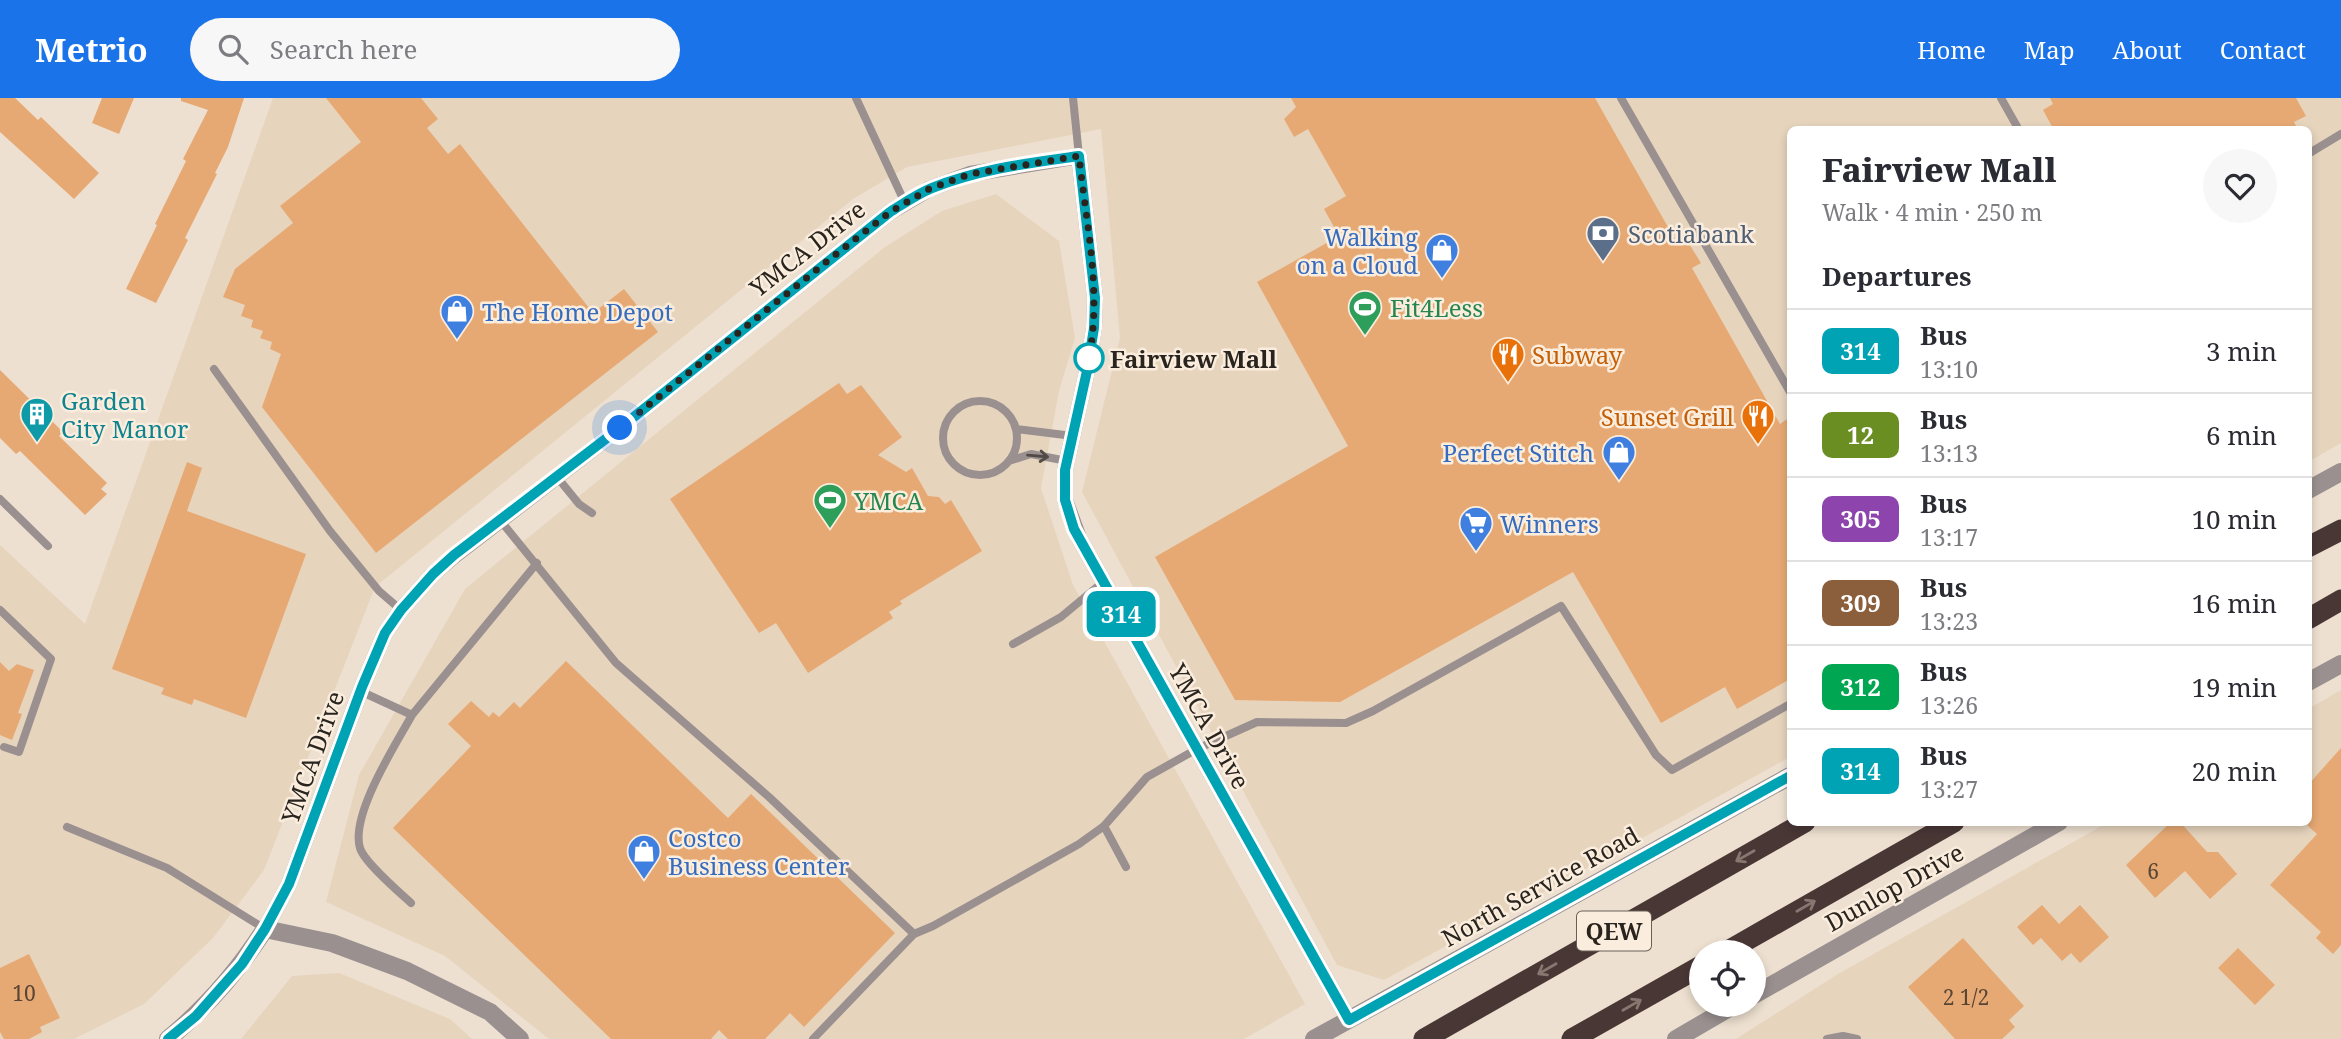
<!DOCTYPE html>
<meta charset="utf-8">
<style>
body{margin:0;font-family:"Noto Serif",serif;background:#f7f7f7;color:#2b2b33;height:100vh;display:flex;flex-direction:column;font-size:26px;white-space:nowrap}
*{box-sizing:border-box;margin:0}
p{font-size:23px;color:#7c7c81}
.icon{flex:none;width:38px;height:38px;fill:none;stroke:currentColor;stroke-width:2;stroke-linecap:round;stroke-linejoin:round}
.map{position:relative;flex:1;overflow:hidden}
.sheet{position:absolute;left:1787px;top:28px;width:525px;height:700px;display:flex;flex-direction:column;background:#fff;border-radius:10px;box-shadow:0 4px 10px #0003}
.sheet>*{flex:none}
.badge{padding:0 14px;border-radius:10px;font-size:24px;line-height:46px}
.buttons{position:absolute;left:1689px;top:842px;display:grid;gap:14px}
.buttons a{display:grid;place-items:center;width:77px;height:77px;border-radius:50%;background:#fff;box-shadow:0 4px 10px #0003;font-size:35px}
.you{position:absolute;width:35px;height:35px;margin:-18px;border:5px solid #fff;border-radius:50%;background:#1a73e8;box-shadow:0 0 0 10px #1a73e833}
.map>.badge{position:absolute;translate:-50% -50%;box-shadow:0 0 0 4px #fff}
h2{padding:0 35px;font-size:26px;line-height:63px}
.round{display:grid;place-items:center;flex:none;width:74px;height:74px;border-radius:37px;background:#f7f7f7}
.overview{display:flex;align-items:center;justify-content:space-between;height:119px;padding:0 35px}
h1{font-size:33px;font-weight:800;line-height:52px}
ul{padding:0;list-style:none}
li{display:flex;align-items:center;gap:21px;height:84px;padding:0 35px;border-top:2px solid #e1e1e2}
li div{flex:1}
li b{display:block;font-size:26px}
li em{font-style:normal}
li .badge{min-width:77px;font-weight:700;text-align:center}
header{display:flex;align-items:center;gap:42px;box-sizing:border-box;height:98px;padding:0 35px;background:#1a73e8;color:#fff}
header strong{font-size:33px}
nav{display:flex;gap:38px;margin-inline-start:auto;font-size:24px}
.search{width:490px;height:63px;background:#f7f7f7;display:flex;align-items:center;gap:18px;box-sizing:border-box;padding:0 24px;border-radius:38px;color:#7c7c81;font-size:26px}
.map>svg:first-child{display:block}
.built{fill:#e6d4bd}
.building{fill:#e7a974}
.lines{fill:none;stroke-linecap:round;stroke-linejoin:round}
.service{stroke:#9a9090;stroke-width:8}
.minor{stroke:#9a9090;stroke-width:16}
.tertiary{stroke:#9a9090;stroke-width:18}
.motorway{stroke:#493736;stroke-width:21}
.oneway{stroke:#514a46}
.oneway2{stroke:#877770}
.line-casing{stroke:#fff;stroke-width:16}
.line{stroke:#00a3b4;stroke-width:10}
.walk{stroke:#29241e;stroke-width:7;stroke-dasharray:0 12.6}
.stop-dot{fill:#fff;stroke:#00a3b4;stroke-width:3.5}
.labels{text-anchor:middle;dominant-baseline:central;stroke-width:5;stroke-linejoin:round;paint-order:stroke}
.number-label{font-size:21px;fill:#584534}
.shield{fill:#faeddd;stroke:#686057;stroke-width:2}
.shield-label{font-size:23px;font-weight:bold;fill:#29241e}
.service-label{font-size:24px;fill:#4e5e75;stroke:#faeddd;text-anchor:start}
.shop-label{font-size:24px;fill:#366cbe;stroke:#faeddd;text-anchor:start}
.street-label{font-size:24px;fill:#29241e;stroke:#faeddd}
.leisure-label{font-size:24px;fill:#27864d;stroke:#faeddd;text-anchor:start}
.food-label{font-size:24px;fill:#c56008;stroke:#faeddd;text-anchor:start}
.stop-label{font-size:24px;font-weight:bold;fill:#29241e;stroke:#faeddd;text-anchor:start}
.culture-label{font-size:24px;fill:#0d838f;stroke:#faeddd;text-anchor:start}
</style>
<header>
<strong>Metrio</strong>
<div class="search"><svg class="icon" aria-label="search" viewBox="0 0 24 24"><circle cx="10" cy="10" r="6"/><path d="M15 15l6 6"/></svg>Search here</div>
<nav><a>Home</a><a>Map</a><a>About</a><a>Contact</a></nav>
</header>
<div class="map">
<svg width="2341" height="941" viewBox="0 0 2341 941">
<rect width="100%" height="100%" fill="#ede0d0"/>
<!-- built -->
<path class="built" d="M273 0H2341V345L2308 364V32H1790V659L1384 882 1337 867 1082 394 1120 240 1101 31 907 69 853 101 375 489 264 772 213 840 144 906 74 941H0V447L85 526Z
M996 96 1059 143 1075 240 1059 293 1041 390 1073 487 1305 906 1244 941H549L445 858 326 804 359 677 465 491 885 149 942 113Z
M2341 592V941H1736L1838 876 2107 725 2308 724V611Z
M339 875 450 921 472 941H241L292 878Z"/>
<!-- building -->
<path class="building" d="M0 0H15L38 22 41 19 99 75 74 101 0 34Z
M102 0H134L119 36 92 25Z
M181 0H244L228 49 215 75 217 76 185 140 188 142 156 205 126 191 157 127 155 126 186 63 183 61 208 12 181 3Z
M326 0H421L438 21 427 30 448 56 460 46 593 215 624 191 658 234 376 455 262 309 281 256 270 251 272 244 260 240 263 233 251 229 253 222 241 218 245 207 223 199 235 171 293 125 280 108 361 44Z
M1291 0H1595L1677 145 1686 141 1701 165 1692 170 1780 326 1790 319V581L1737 611 1725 589 1661 625 1573 474 1340 604 1235 602 1155 459 1348 348 1257 184 1339 138 1324 111 1346 98 1308 31 1294 39 1284 21 1296 9Z
M2050 0H2296L2306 18 2294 24 2298 32H2054L2043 12 2053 6Z
M0 272 63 334 59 338 107 385 101 391 107 396 85 417 20 353 16 356 0 340Z
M839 285 847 296 861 287 902 339 878 357 906 374 912 370 928 398 939 399 945 406 951 402 982 453 900 503 902 506 889 514 893 520 808 575 776 525 759 535 670 401Z
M187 364 202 370 187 413 306 456 246 620 194 601 192 607 161 596 164 590 112 571Z
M566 563 728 720 751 696 895 835 804 929 790 915 765 941H728L719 932 711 941H611L393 730 471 648 448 626 471 603 489 619 493 614 499 619 514 604 520 610Z
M0 564 9 573 17 566 34 572 18 615 22 616 12 642 0 637Z
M2341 650V847L2333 856 2316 840 2321 834 2270 787 2317 736 2308 728V687Z
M2171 724H2180L2207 754H2218L2237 776 2210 801 2185 773 2155 800 2126 767Z
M2042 807 2059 826 2080 807 2109 839 2080 865 2071 855 2062 863 2041 840 2033 847 2017 829Z
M1963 840 2024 908 2009 922 2015 929 2002 941H1955L1908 889Z
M2238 850 2275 887 2255 907 2218 870Z
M29 856 60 920 40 929 42 934 29 941H4L0 934V870Z"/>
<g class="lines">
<!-- service -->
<path class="service" d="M856 0 905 105
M1073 0 1079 58
M1621 0 1790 294
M2001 0 2019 32
M2308 56 2341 36
M214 271 330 433 379 493 401 512
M943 340a37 37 0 1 1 74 0a37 37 0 1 1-74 0Z
M1016 331 1073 338
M1009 363 1031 356 1067 363
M557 379 579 406 592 415
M0 401 48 448
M500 422 616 565 769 699 914 836 813 941
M0 512 51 561 19 654 4 649
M1013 546 1061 519 1103 484
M360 593 412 617C396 646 350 717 360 750 364 764 399 794 411 805
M412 617 537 465
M1104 728 1126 769
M67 729 167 770 265 831
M914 836 933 828 1079 746 1104 728 1147 679 1197 651 1257 624 1346 625 1373 613 1561 508 1656 657 1672 672 1790 606
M1827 941 1843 938 1857 941"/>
<!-- minor -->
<path class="minor" d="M265 831 289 786 362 589 385 535 401 512 433 476 454 458 620 330 890 114 929 91 970 76 1079 58 1095 200 1094 230 1087 273 1065 372V402L1079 440 1349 922"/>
<!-- tertiary -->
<path class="tertiary" d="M2308 392 2341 374
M2308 584 2341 566
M1754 897 2059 724
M168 941C207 909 238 873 265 831L332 845 407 873 490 914 520 941
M1314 941 1790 678
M1676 941 1736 906"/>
<!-- motorway -->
<path class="motorway" d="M2308 449 2341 432
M2308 521 2341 502
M1726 854 1954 724
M1424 941 1805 724
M1572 941 1701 868"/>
</g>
<!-- one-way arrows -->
<defs><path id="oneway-shaft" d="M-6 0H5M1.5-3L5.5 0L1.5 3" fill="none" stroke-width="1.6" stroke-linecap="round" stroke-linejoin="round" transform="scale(1.75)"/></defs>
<use class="oneway" href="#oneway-shaft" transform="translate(1038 358) rotate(5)"/>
<g class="oneway2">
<use href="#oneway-shaft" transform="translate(1745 758) rotate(150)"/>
<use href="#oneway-shaft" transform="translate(1806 808) rotate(-30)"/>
<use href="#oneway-shaft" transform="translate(1547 871) rotate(150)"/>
<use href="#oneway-shaft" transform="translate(1632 907) rotate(-30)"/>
</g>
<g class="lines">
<defs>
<path id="line" d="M168 941 196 918 242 866 265 831 289 786 362 589 385 535 401 512 433 476 454 457 620 330 890 114C903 106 917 96 932 90 979 71 1029 65 1079 58L1095 200 1094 230 1087 273 1065 372V402L1074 431 1349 922 1790 678"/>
</defs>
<!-- line casing -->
<use href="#line" class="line-casing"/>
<!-- line -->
<use href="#line" class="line"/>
<!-- walk -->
<path class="walk" d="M620 330 835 157 890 114 929 91 970 76 1079 58C1086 125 1102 193 1089 260"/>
</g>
<!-- icons -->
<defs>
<symbol id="bank-pin" viewBox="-11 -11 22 30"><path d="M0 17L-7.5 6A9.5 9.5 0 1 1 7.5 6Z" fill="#5c6f8a" stroke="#faeddd"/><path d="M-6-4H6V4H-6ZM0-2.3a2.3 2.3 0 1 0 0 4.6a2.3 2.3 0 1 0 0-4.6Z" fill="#fff"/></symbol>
<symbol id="shop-pin" viewBox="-11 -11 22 30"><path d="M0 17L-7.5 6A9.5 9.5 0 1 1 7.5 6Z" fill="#3f7fe0" stroke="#faeddd"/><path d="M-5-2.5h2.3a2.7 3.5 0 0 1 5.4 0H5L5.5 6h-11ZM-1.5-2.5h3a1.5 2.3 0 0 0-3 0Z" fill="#fff"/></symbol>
<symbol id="stadium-pin" viewBox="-11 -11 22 30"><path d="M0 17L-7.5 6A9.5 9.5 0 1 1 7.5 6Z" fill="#2e9e5b" stroke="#faeddd"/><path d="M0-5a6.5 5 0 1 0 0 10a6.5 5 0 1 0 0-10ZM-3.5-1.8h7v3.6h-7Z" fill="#fff"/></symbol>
<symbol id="restaurant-pin" viewBox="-11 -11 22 30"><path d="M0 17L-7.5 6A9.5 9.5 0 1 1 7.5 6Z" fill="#e8710a" stroke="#faeddd"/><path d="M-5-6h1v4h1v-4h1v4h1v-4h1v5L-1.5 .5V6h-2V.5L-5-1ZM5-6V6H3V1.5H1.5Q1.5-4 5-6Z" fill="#fff"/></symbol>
<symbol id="building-pin" viewBox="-11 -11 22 30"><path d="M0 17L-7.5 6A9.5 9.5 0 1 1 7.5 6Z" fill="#0f9aa8" stroke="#faeddd"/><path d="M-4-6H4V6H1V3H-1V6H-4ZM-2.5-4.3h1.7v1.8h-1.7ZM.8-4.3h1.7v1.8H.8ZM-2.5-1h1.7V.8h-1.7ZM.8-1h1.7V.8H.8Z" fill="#fff"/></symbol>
<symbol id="supermarket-pin" viewBox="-11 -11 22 30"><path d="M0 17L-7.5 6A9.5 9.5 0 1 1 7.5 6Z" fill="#3f7fe0" stroke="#faeddd"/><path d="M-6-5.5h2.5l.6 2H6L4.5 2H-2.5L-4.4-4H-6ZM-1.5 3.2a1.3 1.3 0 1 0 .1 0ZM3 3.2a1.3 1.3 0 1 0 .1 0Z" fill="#fff"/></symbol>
</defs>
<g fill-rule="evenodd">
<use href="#bank-pin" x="1584" y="116" width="38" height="52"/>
<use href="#shop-pin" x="1423" y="133" width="38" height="52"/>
<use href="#stadium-pin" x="1346" y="190" width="38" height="52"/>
<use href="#shop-pin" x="438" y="194" width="38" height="52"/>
<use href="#restaurant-pin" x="1489" y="237" width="38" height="52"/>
<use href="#building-pin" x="18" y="297" width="38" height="52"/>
<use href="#restaurant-pin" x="1739" y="299" width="38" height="52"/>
<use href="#shop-pin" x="1600" y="335" width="38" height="52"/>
<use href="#stadium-pin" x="811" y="383" width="38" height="52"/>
<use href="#supermarket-pin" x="1457" y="406" width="38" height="52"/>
<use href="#shop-pin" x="625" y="734" width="38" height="52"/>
</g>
<!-- markers -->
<circle class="stop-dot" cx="1089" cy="260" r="14"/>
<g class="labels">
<!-- number labels -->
<g class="number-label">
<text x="2153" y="773">6</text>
<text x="24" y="895">10</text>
<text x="1966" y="899">2 1/2</text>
</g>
<!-- shield labels -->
<rect class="shield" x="1577" y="813.5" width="74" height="39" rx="5"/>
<g class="shield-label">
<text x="1614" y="833">QEW</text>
</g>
<!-- service labels -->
<g class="service-label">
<text x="1628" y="135">Scotiabank</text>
</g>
<!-- shop labels -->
<g class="shop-label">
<text x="1418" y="138" text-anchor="end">Walking<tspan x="1418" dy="28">on a Cloud</tspan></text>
<text x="482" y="213">The Home Depot</text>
<text x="1594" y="354" text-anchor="end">Perfect Stitch</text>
<text x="1500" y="425">Winners</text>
<text x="668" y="739">Costco<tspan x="668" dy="28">Business Center</tspan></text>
</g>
<!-- street labels -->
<g class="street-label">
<text transform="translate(807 150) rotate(-38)">YMCA Drive</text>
<text transform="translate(1210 628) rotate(61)">YMCA Drive</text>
<text transform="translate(312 659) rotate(-70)">YMCA Drive</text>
<text transform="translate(1540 788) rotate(-29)">North Service Road</text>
<text transform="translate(1894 789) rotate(-29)">Dunlop Drive</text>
</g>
<!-- leisure labels -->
<g class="leisure-label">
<text x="1390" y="209">Fit4Less</text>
<text x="854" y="402">YMCA</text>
</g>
<!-- food labels -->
<g class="food-label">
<text x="1532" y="256">Subway</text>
<text x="1734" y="318" text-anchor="end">Sunset Grill</text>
</g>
<!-- stop labels -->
<g class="stop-label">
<text x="1110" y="260">Fairview Mall</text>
</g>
<!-- culture labels -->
<g class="culture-label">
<text x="61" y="302">Garden<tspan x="61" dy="28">City Manor</tspan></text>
</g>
</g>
</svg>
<div class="buttons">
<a><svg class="icon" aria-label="locate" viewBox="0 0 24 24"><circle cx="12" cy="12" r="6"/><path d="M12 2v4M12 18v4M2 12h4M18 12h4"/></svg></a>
</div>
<div class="you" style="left:620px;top:330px"></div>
<b class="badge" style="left:1121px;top:516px;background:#00a3b4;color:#fff">314</b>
<section class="sheet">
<div class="overview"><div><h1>Fairview Mall</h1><p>Walk · 4 min · 250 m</p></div><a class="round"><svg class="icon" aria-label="heart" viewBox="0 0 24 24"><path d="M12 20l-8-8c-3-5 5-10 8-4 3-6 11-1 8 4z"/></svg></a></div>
<h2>Departures</h2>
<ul>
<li><span class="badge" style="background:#00a3b4;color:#fff">314</span><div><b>Bus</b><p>13:10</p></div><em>3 min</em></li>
<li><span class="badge" style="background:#6b8e23;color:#fff">12</span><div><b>Bus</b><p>13:13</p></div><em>6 min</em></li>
<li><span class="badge" style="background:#8e44ad;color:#fff">305</span><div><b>Bus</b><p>13:17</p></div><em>10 min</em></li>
<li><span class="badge" style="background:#8b5e3c;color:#fff">309</span><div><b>Bus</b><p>13:23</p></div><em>16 min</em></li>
<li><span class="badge" style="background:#00a651;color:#fff">312</span><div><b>Bus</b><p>13:26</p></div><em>19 min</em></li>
<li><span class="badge" style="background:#00a3b4;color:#fff">314</span><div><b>Bus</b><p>13:27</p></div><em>20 min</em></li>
</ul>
</section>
</div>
